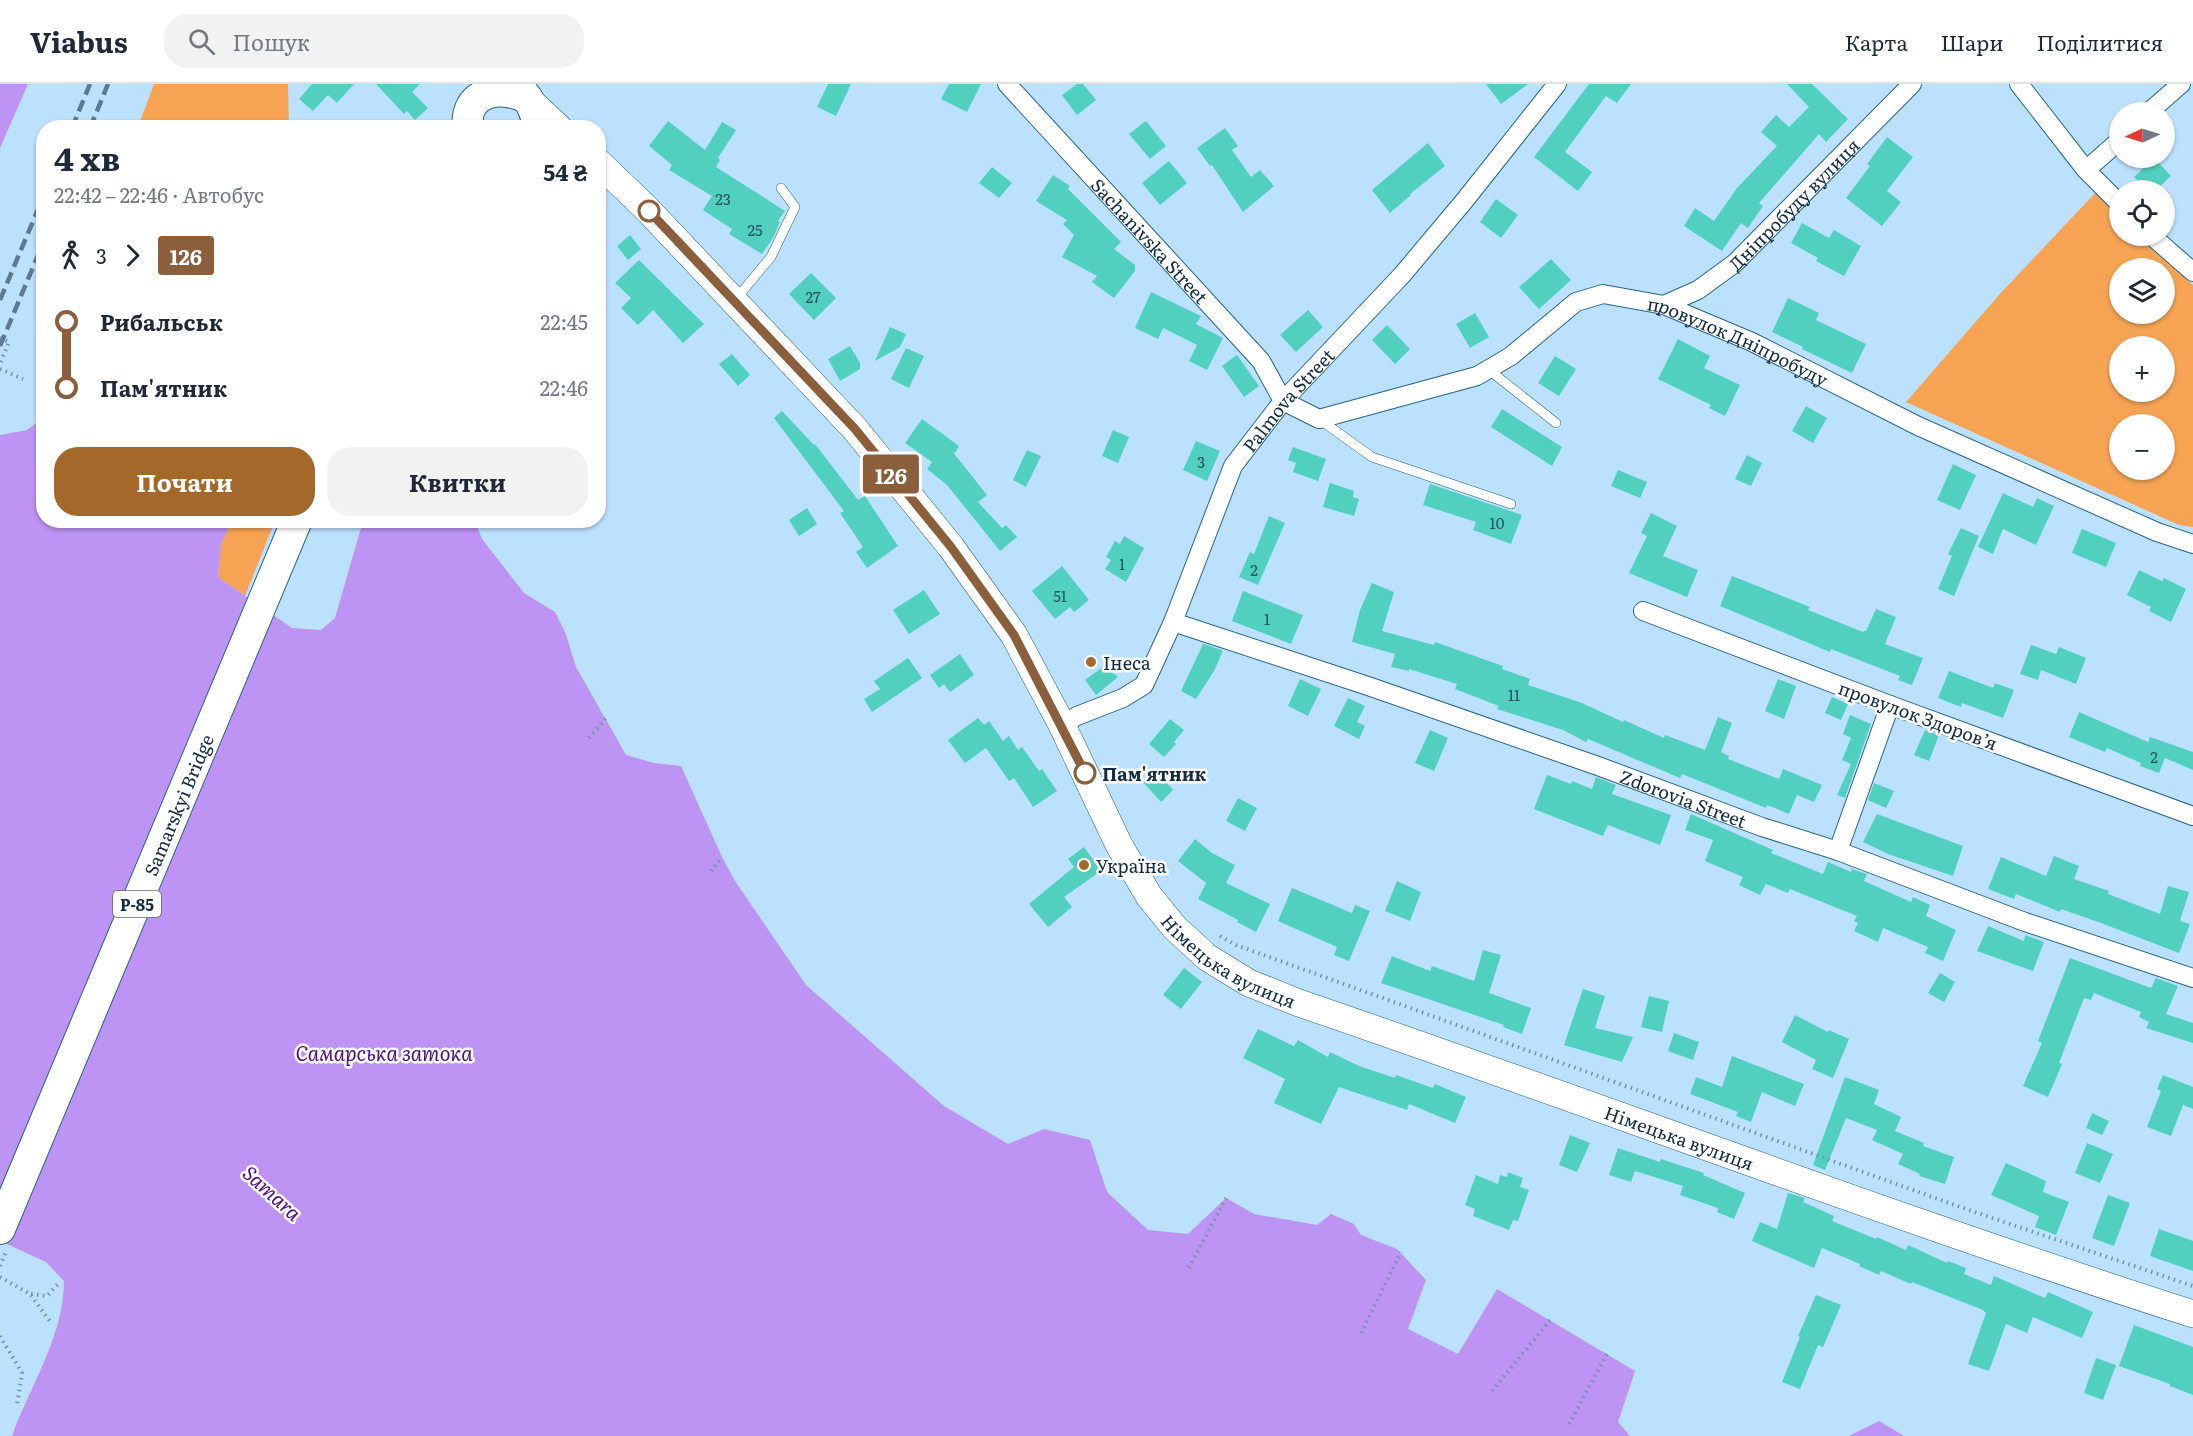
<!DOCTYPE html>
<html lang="uk">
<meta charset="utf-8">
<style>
body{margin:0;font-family:Literata,serif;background:#f2f2f3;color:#1f2937;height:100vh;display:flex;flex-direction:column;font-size:22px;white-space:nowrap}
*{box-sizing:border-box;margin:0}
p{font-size:20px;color:#747a83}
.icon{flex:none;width:33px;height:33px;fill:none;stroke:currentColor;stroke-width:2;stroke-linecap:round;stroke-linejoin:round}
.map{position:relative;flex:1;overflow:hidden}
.panel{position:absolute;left:36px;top:36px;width:570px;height:408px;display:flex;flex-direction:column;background:#fff;border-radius:24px;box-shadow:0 2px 4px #0004}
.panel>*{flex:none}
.badge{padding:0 12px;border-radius:4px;font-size:21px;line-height:39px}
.needle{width:39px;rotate:266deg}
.controls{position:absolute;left:2109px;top:18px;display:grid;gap:12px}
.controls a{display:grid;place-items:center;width:66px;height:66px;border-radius:50%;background:#fff;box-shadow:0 2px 4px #0004;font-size:30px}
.map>.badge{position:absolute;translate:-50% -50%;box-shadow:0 0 0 3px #fff}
.legs{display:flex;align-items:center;gap:9px;height:66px;padding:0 18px;font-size:20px}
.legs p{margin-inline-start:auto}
.head{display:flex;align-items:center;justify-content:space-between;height:102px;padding:0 18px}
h1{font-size:33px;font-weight:700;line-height:45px}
.action{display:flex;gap:12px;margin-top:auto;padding:12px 18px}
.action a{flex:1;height:69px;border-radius:24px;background:#a4682a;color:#fff;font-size:24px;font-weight:700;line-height:69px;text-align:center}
.action a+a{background:#f2f2f3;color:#1f2937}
ul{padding:0 18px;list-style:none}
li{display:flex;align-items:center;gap:21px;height:66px;font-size:22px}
li i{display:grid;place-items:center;width:9px;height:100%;margin:0 8px;background:currentColor}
li i::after{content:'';width:15px;height:15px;margin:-8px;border:4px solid;border-radius:50%;background:#fff}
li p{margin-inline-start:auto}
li:first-child i{background:linear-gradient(#0000 50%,currentColor 0)}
li:last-child i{background:linear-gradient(currentColor 50%,#0000 0)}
header{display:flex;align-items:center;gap:36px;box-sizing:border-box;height:84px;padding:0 30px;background:#fff;border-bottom:2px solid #e0e1e3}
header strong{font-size:28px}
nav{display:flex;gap:33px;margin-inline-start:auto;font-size:21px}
.search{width:420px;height:54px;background:#f2f2f3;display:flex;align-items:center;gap:15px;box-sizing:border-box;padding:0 21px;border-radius:24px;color:#747a83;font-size:22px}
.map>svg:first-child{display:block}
.green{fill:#f6a454;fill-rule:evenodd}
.water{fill:#bd93f4}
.building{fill:#51d0bf}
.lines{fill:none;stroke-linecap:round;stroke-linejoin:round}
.service-casing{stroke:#25648f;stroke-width:10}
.minor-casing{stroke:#25648f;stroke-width:20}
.secondary-casing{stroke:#25648f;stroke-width:28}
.primary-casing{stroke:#25648f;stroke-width:32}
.path{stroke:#7292ab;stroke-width:4;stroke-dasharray:1.5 4.5;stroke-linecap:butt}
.service{stroke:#fff;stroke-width:9}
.minor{stroke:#fff;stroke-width:18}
.secondary{stroke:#fff;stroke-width:27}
.primary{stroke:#fff;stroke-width:30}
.rail{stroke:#5c7a92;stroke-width:4.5;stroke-dasharray:12 6;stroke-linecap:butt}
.line-1-casing{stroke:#fff;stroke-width:14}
.line-1{stroke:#8b5e3c;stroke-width:9}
.stop-1-dot{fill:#fff;stroke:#8b5e3c;stroke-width:3}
.poi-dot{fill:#a4682a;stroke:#fdfdfd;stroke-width:2}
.labels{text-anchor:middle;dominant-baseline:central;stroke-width:5;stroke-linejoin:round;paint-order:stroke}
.number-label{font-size:15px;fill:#22555f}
.shield{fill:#fdfdfd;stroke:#596b78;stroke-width:1.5}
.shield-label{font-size:16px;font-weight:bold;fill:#132c3f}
.street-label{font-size:18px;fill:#132c3f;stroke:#fdfdfd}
.poi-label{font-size:18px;fill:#132c3f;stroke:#fdfdfd;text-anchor:start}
.stop-label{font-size:18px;font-weight:bold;fill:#132c3f;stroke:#fdfdfd;text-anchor:start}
.water-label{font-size:20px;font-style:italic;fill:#4f0e83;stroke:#fdfdfd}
</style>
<header>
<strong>Viabus</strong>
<div class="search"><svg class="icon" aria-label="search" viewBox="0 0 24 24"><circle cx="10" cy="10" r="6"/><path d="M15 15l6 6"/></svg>Пошук</div>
<nav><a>Карта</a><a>Шари</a><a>Поділитися</a></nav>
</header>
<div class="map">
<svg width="2193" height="1352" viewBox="0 0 2193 1352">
<rect width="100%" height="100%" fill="#bce1ff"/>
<!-- green -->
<path class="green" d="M154 0H288L289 43H138Z
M2096 108 2119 131 2120 152H2141L2193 201V443L2179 441 1906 318 1998 212ZM2120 184H2164V230H2120ZM2120 262H2164V308H2120ZM2120 340H2164V386H2120Z
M232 437H275L245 512 218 493 221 460Z"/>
<!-- water -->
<path class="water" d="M0 0H28L0 64Z
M43 334 44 436 232 437 221 460 218 493 292 544 321 546 335 534 363 437H475L482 455 524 509 555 528 565 548 576 583 626 671 654 679 681 682 722 773 735 797 806 901 944 1022 1008 1060 1044 1045 1090 1056 1107 1108 1148 1146 1188 1150 1226 1114 1254 1130 1317 1141 1331 1130 1354 1140 1361 1151 1397 1165 1426 1196 1408 1245 1458 1270 1497 1205 1635 1287 1618 1338 1630 1352H12C30 1302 64 1252 64 1197L46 1178 0 1157V351L27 346Z
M1879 1337 1904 1352H1849Z"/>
<!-- building -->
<path class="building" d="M312 0H354L337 19 328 11 313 27 299 15Z
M376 0H420L412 8 428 24 415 36 407 27 404 30Z
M828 0H851L836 32 817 23Z
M949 0H981L967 28 941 15Z
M1077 0H1083L1096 16 1077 31 1062 11Z
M1486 0H1528L1501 20Z
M1589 0H1631L1617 19 1606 12 1565 68 1592 88 1578 107 1534 73Z
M1787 0H1812L1848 35 1826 58 1819 50 1759 119 1763 122 1748 144 1741 139 1722 167 1684 142 1695 124 1714 137 1737 104 1777 62 1761 48 1776 31 1789 43 1809 23Z
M668 37 705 66 722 38 736 46 718 74 720 76 716 83 785 127 778 137 780 138 773 154 762 170 729 150 732 145 703 126 712 112 669 86 672 81 649 62Z
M1146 37 1166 62 1150 75 1129 50Z
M1225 44 1238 62 1232 66 1251 93 1260 86 1274 102 1243 128 1212 81 1210 82 1197 64Z
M1887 53 1913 73 1887 107 1901 118 1882 142 1846 114 1870 82 1867 80Z
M1428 59 1445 82 1410 110 1411 111 1390 129 1372 106Z
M2154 74 2171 92 2156 106H2148L2134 93Z
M1169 77 1187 99 1160 121 1142 99Z
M992 83 1012 99 999 114 979 99Z
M1053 91 1070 102 1068 105 1121 158 1114 165 1135 181V187L1114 214 1092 198 1097 192 1062 173 1074 151 1063 140 1067 136 1036 117Z
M1496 115 1518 131 1501 154 1480 138Z
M1802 139 1829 154 1834 146 1861 162 1844 192 1816 177 1818 174 1791 159Z
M630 151 641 165 628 176 617 162Z
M1551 175 1571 196 1539 225 1519 203Z
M639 176 704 240 683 259 653 226 638 241 621 224 631 214 615 199Z
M811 189 836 214 814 236 789 210Z
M1151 208 1201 232 1196 240 1223 254 1207 286 1189 277 1197 261 1163 244 1158 255 1135 244Z
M1788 214 1819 229 1816 236 1866 260 1852 289 1802 265 1803 263 1772 248Z
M1308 226 1323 243 1296 268 1280 251Z
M1475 229 1489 253 1470 264 1456 240Z
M1387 241 1410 265 1395 280 1372 256Z
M890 243 906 250 900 263 875 277Z
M1678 255 1710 272 1704 284 1740 301 1725 332 1709 324 1711 321 1658 295Z
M850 262 860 279V285L840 297 828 275Z
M906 264 924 272 909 304 891 295Z
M732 270 750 291 738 302 719 280Z
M1237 271 1259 302 1244 313 1222 282Z
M1555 272 1576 285 1559 312 1538 299Z
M1806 322 1827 334 1813 359 1792 347Z
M1502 325 1562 363 1552 382 1491 343Z
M782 327 814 361 815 360 858 416 865 412 898 462 867 484 856 468 863 463 840 429 844 427 774 334Z
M922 335 959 362 955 369 952 367 987 411 978 418 1002 444 1006 441 1017 453 1000 467 947 401 927 385 932 378 905 359Z
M1113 346 1129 353 1118 379 1102 372Z
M1196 357 1220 367 1207 397 1183 386Z
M1293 363 1326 375 1318 397 1293 388 1296 379 1288 376Z
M1027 366 1041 372 1026 403 1013 396Z
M1747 371 1762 379 1751 402 1735 395Z
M1953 380 1976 391 1960 426 1937 416Z
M1618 386 1647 398 1640 414 1611 402Z
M1330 399 1354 407 1353 413 1359 415 1354 432 1323 423Z
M1430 400 1522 431 1511 460 1473 446 1476 438 1423 421Z
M2003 409 2033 423 2037 414 2054 422 2036 461 2003 445 1993 470 1978 463Z
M807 424 817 440 799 452 789 436Z
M1651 429 1677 442 1663 472 1698 486 1687 513 1629 489 1647 452 1641 449Z
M1269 432 1285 439 1258 501 1239 493 1250 468 1254 470Z
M1961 444 1979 452 1954 512 1938 505 1952 472 1948 470Z
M2082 445 2116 459 2106 483 2072 469Z
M1124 452 1144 464 1126 498 1105 485 1111 476 1106 473 1115 457 1120 460Z
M1062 482 1089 516 1074 528 1070 523 1055 535 1032 507Z
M2139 486 2162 497 2164 494 2186 505 2171 538 2149 527 2151 523 2127 511Z
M1732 492 1810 523 1808 526 1863 548 1864 547H1866L1876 525 1896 533 1885 560 1923 574 1912 601 1898 596 1900 592 1831 565 1830 568 1720 522Z
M1372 499 1394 508 1382 547 1434 561 1435 558 1503 582 1502 585 1530 595 1528 601 1582 619 1623 638 1624 636 1664 654 1665 651 1705 666 1718 633 1732 639 1721 668 1729 672 1728 675 1779 695 1783 685 1822 701 1814 718 1797 711 1789 730 1767 721 1766 724 1682 690 1680 694 1588 655 1586 658 1563 646 1497 625 1499 622 1455 605 1457 600 1409 585V587L1391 583 1395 570 1352 558 1360 526Z
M924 506 940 530 909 550 893 526Z
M1243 507 1303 531 1291 560 1232 537Z
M1203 560 1222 566V569L1214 587 1196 615 1181 607Z
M2031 561 2056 570 2059 563 2086 574 2076 600 2041 586 2038 596 2020 590Z
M960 570 974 591 950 608 944 600 939 604 930 591Z
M908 574 922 594 872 628 864 615 880 605 874 597Z
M1104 582 1118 593 1096 611 1085 596Z
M1949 587 1993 604 1995 599 2014 606 2003 634 1962 619 1961 623 1938 614Z
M1300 595 1321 605 1308 632 1288 622Z
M1778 595 1796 602 1784 635 1765 627Z
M1832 613 1848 620 1841 636 1825 629Z
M1348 614 1365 622 1357 638 1365 642 1359 655 1334 642Z
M2079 628 2148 658 2150 653 2193 668V686L2165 674 2159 689 2140 682 2141 679 2107 664 2105 668 2069 653Z
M1850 631 1871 640 1845 714 1837 711 1851 680 1842 676 1851 654 1843 650Z
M978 634 984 641 989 637 1003 657 1009 652 1018 666 1022 663 1039 687 1042 685 1057 707 1033 723 1014 694 1009 697 986 664 965 679 948 656Z
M1170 635 1184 646 1174 658 1176 660 1164 673 1149 660Z
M1430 646 1448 654 1434 687 1415 679Z
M1925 646 1939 651 1929 677 1914 671Z
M1156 687 1173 706 1161 718 1143 698Z
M1547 691 1571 700 1572 697 1592 705 1596 693 1616 701 1612 710 1671 731 1660 761 1608 741 1603 752 1534 725Z
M1874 699 1894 707 1886 724 1868 716Z
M1238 714 1257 724 1245 747 1226 737Z
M1691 730 1773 766 1771 769 1823 790 1828 778 1851 788 1852 785 1867 790 1864 797 1911 818 1913 813 1930 821 1926 832 1956 846 1943 877 1925 869 1928 863 1883 844 1878 858 1854 847 1858 839 1854 837 1857 832 1790 805 1788 809 1766 800 1760 811 1739 801 1743 793 1705 777 1713 756 1685 746Z
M1877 730 1963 762 1953 792 1888 770 1863 758Z
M1195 755 1212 769 1235 781 1226 799 1270 820 1256 848 1237 838 1238 836 1198 815 1206 799 1178 777Z
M1084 763 1101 787 1064 813 1072 823 1048 843 1029 820 1074 783 1068 775Z
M2054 772 2079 782 2074 795 2109 807 2108 810 2160 830 2168 802 2189 808 2180 837 2190 840 2179 869 2101 839 2061 825 2060 828 2016 810 2014 815 1988 805 2001 773 2046 792Z
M1397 797 1421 808 1410 837 1385 827Z
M1292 804 1352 829 1355 821 1370 827 1349 877 1334 871 1337 863 1278 837Z
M1988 842 2024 857 2025 851 2044 858 2033 887 1977 867Z
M1483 866 1501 871 1489 909 1531 924 1522 950 1503 943 1504 941 1381 899 1392 872 1430 887 1432 882 1474 897Z
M2070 874 2151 904 2156 894 2178 902 2166 930 2193 939V959L2146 944 2149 938 2139 933 2141 928 2094 909 2091 916 2084 914 2059 979 2062 980 2048 1013 2023 1002 2042 959 2038 957Z
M1184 884 1202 898 1181 925 1163 911Z
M1940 889 1955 898 1944 918 1928 909Z
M1583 905 1605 912 1595 944 1633 953 1622 978 1564 961Z
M1649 912 1669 917 1662 948 1641 943Z
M1795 931 1828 948 1829 946 1849 955 1833 994 1812 985 1816 976 1782 958Z
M1258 945 1294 962 1298 956 1328 973 1330 968 1359 982 1395 994 1396 991 1433 1004 1435 1000 1466 1013 1455 1039 1409 1020 1407 1026 1339 1003 1321 1040 1274 1019 1285 995 1243 974Z
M1674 949 1699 958 1693 976 1668 967Z
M1732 972 1804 1000 1795 1022 1762 1008 1751 1038 1736 1032 1738 1028 1690 1010 1696 993 1722 1003Z
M2163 991 2193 1003V1025L2183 1021 2171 1052 2147 1043 2161 1007 2157 1005Z
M1845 993 1879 1006 1874 1020 1901 1033 1895 1047 1924 1059 1923 1062 1954 1073 1945 1100 1919 1092 1920 1090 1898 1080 1903 1070 1872 1056 1877 1046 1846 1034 1825 1086 1813 1081Z
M2092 1029 2109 1037 2102 1051 2086 1044Z
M1570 1051 1590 1059 1577 1088 1559 1081Z
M2087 1059 2113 1070 2100 1099 2075 1089Z
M1618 1064 1660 1078 1661 1075 1704 1089 1703 1091 1745 1109 1734 1135 1717 1128 1718 1124 1680 1111 1683 1102 1635 1087 1631 1098 1609 1091Z
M2006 1079 2046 1097 2043 1108 2069 1118 2056 1151 2035 1143 2039 1132 1991 1111Z
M1508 1088 1523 1094 1520 1103 1529 1106 1518 1137 1513 1136 1509 1146 1473 1132 1475 1125 1465 1121 1476 1091 1498 1100 1500 1091 1507 1093Z
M1788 1109 1805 1114 1803 1118 1834 1132 1832 1137 1876 1155 1877 1153 1906 1166 1908 1161 1947 1179 1948 1177 1966 1184 1964 1190 1991 1201 1994 1192 2045 1214 2048 1208 2093 1228 2082 1254 2033 1233 2027 1249 2006 1240 1989 1287 1968 1280 1986 1229 1983 1226 1912 1198 1911 1200 1881 1187 1879 1191 1859 1182 1860 1180 1822 1164 1814 1184 1752 1157 1760 1138 1777 1145Z
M2108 1111 2130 1119 2114 1162 2092 1154Z
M2159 1145 2193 1157V1187L2150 1172Z
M1816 1211 1841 1221 1823 1263 1818 1261 1800 1305 1782 1298 1800 1253 1798 1252Z
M2134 1241 2193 1263V1311L2170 1302V1300L2119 1282Z
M2096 1274 2116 1281 2103 1316 2084 1309Z"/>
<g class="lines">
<defs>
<path id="service" d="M736 215 771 173 795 123 781 104
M1489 286 1556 339
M1319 335 1372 373 1511 420"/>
<g id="minor">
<path id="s1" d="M1007 0 1261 277 1283 317 1319 335 1477 292 1511 272 1576 218 1603 210 1664 221 1752 258 1918 342 2157 448 2193 460"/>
<path d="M2019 0 2086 86 2120 120"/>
<path d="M2149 28 2181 0"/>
<path d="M2086 86 2120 56"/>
<path d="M2152 152 2193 188"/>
<path id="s2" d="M1664 221 1698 206 1735 179 1912 0"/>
<path d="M1643 527 1890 621 2193 732"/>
<path id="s3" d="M1173 538 1368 602 1598 682 1762 743 1838 767 2025 838 2193 894"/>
<path id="s4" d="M1062 641 1077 632 1123 614 1144 601 1173 538 1233 382 1283 317 1402 191 1465 116 1557 0"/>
<path d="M1838 767 1890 621"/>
</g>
<g id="secondary">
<path d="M528 15 559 44"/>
<path id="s5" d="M598 78 646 124 855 345 951 463 1014 551 1062 641 1119 761 1149 812 1175 844 1208 874 1249 899 1299 919C1598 1021 1893 1134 2193 1230"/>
</g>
<g id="primary">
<path d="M517 0C527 14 537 25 537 44"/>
<path d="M468 44C463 7 502 0 528 15"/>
<path id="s6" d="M0 1145 297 436"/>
</g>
</defs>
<!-- service casing -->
<use href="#service" class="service-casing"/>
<!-- minor casing -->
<use href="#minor" class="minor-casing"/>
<!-- secondary casing -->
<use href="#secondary" class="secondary-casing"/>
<!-- primary casing -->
<use href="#primary" class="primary-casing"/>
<!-- path -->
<path class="path" d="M584 44 587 39
M0 254 9 258 0 279
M0 285 23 295
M589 654 606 634
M711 787 722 773
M1220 852 1236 861 1960 1123 2193 1202
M0 1182 6 1168
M1189 1184 1226 1114
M0 1193 30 1210 52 1240
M31 1210 47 1212 60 1198
M1361 1249 1401 1168
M0 1252 22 1289 17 1321
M1492 1307 1550 1236
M1569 1340 1607 1270"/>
<!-- service -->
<use href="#service" class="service"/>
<!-- minor -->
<use href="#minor" class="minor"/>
<!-- secondary -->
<use href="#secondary" class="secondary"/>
<!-- primary -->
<use href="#primary" class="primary"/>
<!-- rail -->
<path class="rail" d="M72 44 90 0
M90 44 108 0
M0 216 44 111
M0 262 44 157"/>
</g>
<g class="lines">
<defs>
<path id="line-1" d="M649 127 855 345 951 463 1014 551 1085 689"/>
</defs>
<!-- line-1 casing -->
<use href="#line-1" class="line-1-casing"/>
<!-- line-1 -->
<use href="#line-1" class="line-1"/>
</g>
<!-- markers -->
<g class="stop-1-dot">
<circle cx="649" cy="127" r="10"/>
<circle cx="1085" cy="689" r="10"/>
</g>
<g class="poi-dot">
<circle cx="1091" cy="578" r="6"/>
<circle cx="1084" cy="781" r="6"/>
</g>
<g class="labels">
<!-- number labels -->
<g class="number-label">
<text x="723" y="114">23</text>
<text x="755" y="145">25</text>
<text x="813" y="212">27</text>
<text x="1201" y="377">3</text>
<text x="1497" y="438">10</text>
<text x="1122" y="479">1</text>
<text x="1254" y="485">2</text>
<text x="1060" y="511">51</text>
<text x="1267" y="534">1</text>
<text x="1514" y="610">11</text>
<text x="2154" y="672">2</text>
</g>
<!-- shield labels -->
<rect class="shield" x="113" y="807" width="48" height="26" rx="4.5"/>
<g class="shield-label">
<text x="137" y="820">Р-85</text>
</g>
<!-- street labels -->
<g class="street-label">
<text stroke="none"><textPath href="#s2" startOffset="166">Дніпробуду вулиця</textPath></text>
<text stroke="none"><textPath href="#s1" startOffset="212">Sachanivska Street</textPath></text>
<text stroke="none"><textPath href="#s1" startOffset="921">провулок Дніпробуду</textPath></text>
<text stroke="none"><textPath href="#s4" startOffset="414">Palmova Street</textPath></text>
<text transform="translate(1918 631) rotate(20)">провулок Здоровʼя</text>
<text stroke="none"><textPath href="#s3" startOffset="540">Zdorovia Street</textPath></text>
<text stroke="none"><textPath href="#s6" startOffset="460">Samarskyi Bridge</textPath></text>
<text stroke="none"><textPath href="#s5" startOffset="1030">Німецька вулиця</textPath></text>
<text stroke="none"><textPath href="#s5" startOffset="1516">Німецька вулиця</textPath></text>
</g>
<!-- poi labels -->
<g class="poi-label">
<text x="1103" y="578">Інеса</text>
<text x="1096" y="781">Україна</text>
</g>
<!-- stop labels -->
<g class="stop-label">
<text x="1102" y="689">Пам'ятник</text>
</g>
<!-- water labels -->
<g class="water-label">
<text x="384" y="968">Самарська затока</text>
<text transform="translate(273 1108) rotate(42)">Samara</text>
</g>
</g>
</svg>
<div class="controls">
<a><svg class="needle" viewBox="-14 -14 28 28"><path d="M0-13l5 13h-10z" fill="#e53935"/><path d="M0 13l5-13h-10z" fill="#747a83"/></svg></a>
<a><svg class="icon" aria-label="locate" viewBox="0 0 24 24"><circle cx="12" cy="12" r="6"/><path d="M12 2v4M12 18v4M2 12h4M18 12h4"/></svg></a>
<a><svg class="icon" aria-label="layers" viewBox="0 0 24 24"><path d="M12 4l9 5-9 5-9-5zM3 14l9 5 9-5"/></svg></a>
<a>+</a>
<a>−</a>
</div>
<b class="badge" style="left:891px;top:390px;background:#8b5e3c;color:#fff">126</b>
<section class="panel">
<div class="head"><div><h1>4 хв</h1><p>22:42 – 22:46 · Автобус</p></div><b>54 ₴</b></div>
<div class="legs"><svg class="icon" aria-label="walk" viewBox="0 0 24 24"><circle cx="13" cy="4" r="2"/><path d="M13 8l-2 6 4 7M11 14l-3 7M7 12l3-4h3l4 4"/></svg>3<svg class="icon" aria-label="forward" viewBox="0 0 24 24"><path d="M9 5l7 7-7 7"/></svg><b class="badge" style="background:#8b5e3c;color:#fff">126</b></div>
<ul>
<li><i style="color:#8b5e3c"></i><b>Рибальськ</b><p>22:45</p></li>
<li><i style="color:#8b5e3c"></i><b>Пам'ятник</b><p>22:46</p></li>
</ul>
<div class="action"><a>Почати</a><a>Квитки</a></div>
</section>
</div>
